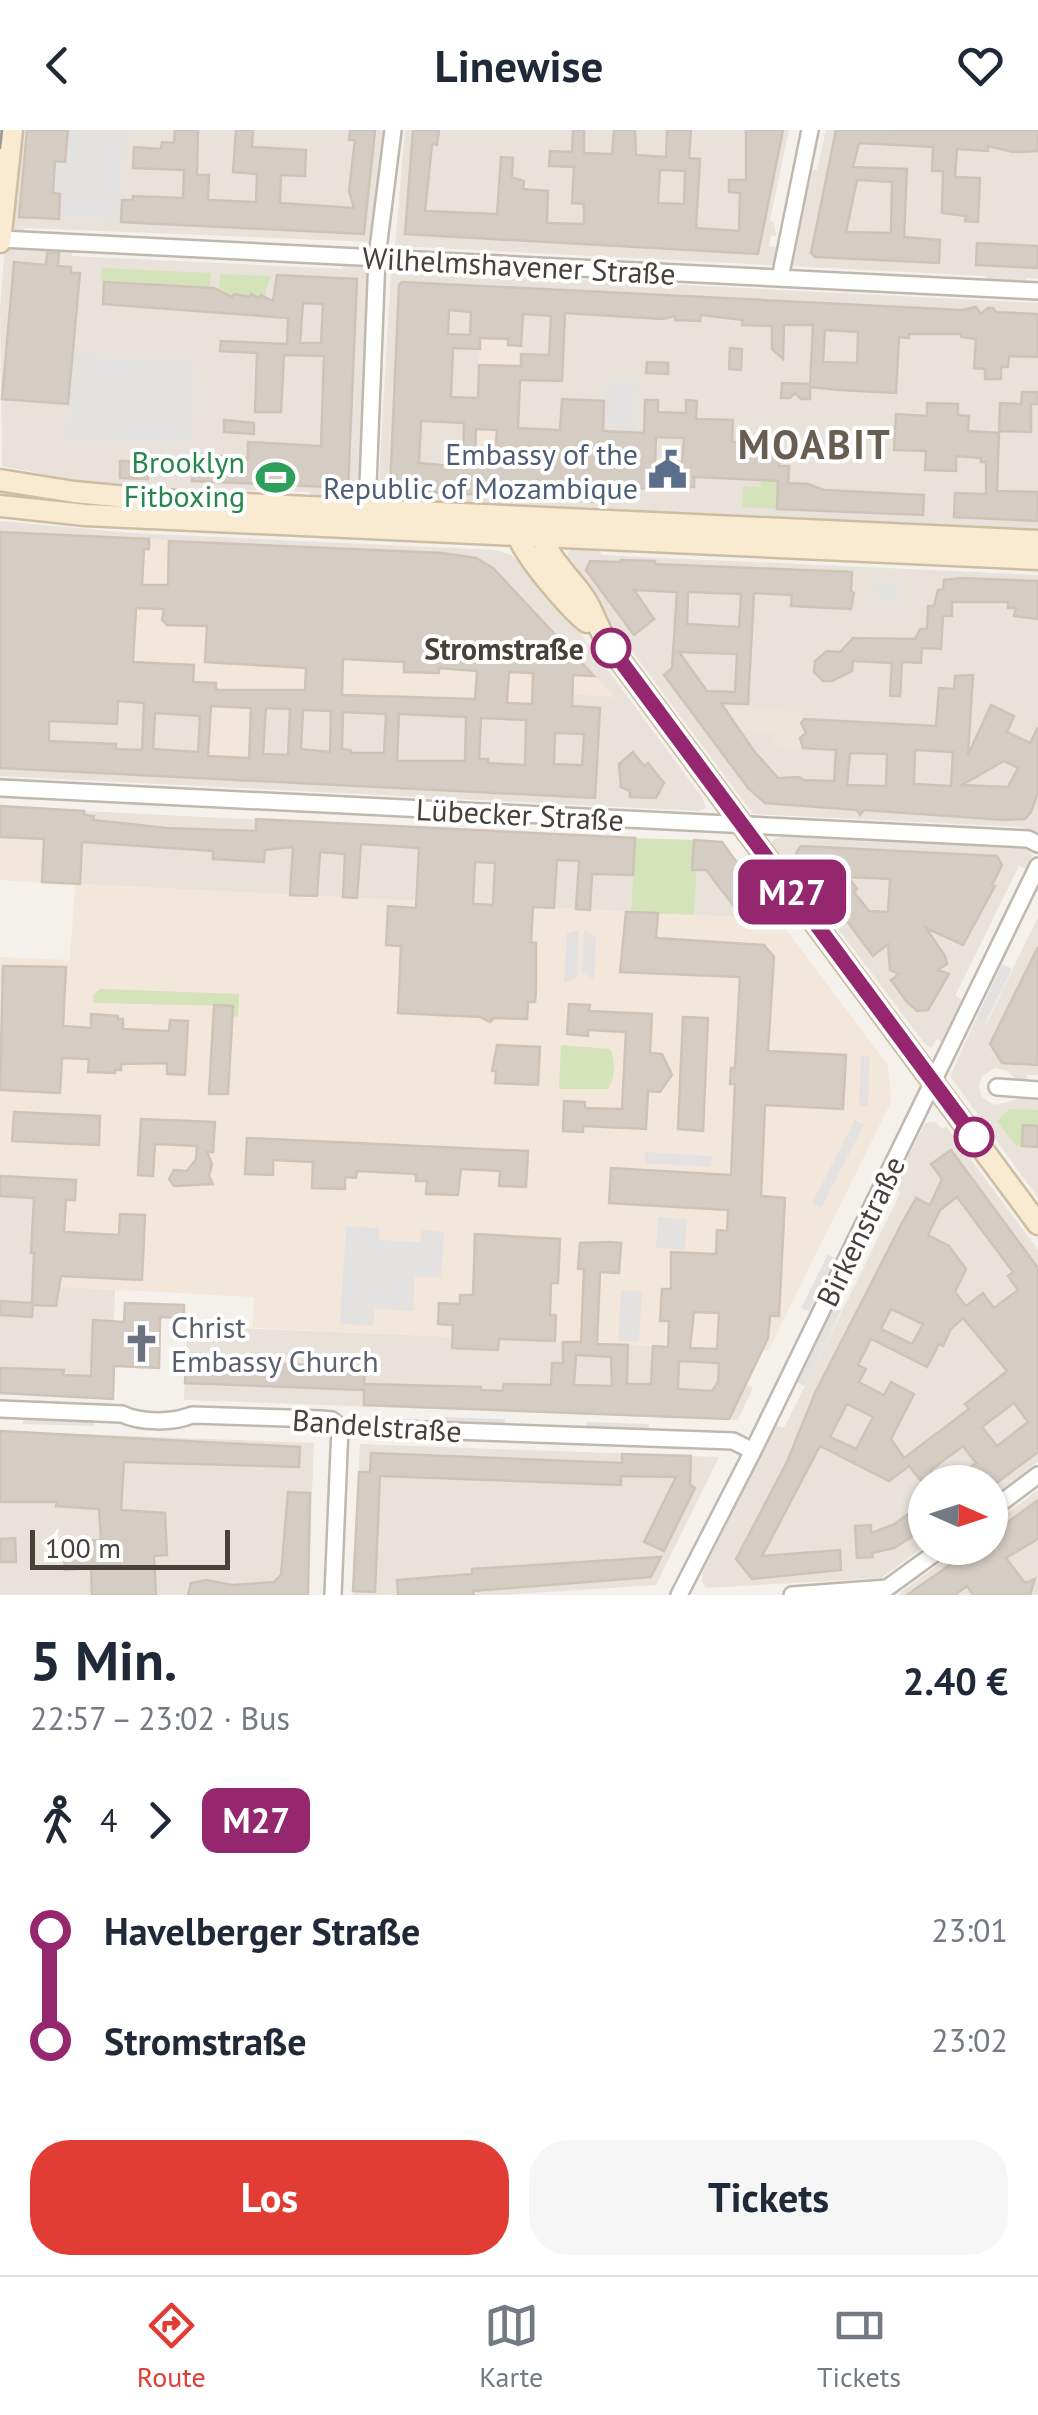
<!DOCTYPE html>
<html lang="de">
<meta charset="utf-8">
<style>
body{margin:0;font-family:"PT Sans",sans-serif;background:#f6f6f7;color:#1f2937;height:100vh;display:flex;flex-direction:column;font-size:38px;white-space:nowrap}
*{box-sizing:border-box;margin:0}
p{font-size:32px;color:#747a83}
.icon{flex:none;width:55px;height:55px;fill:none;stroke:currentColor;stroke-width:2;stroke-linecap:round;stroke-linejoin:round}
.map{position:relative;height:1465px;overflow:hidden}
.side{display:flex;flex-direction:column;background:#fff;flex:1}
.side>*{flex:none}
.badge{padding:0 20px;border-radius:15px;font-size:35px;line-height:65px}
.needle{width:65px;rotate:93deg}
.controls{position:absolute;left:908px;top:1335px;display:grid;gap:20px}
.controls a{display:grid;place-items:center;width:100px;height:100px;border-radius:50%;background:#fff;box-shadow:0 2px 8px #0004;font-size:50px}
.scale{position:absolute;left:30px;bottom:25px;width:200px;box-sizing:border-box;padding-left:10px;border:5px solid #48413a;border-top:0;font-size:28px;line-height:35px;white-space:nowrap;color:#48413a;-webkit-text-stroke:8px #fff;paint-order:stroke}
.map>.badge{position:absolute;translate:-50% -50%;box-shadow:0 0 0 5px #fff}
.legs{display:flex;align-items:center;gap:15px;height:110px;padding:0 30px;font-size:32px}
.legs p{margin-inline-start:auto}
.headline{display:flex;align-items:center;justify-content:space-between;height:170px;padding:0 30px}
h1{font-size:55px;font-weight:600;line-height:75px}
.button{display:flex;gap:20px;margin-top:auto;padding:20px 30px}
.button a{flex:1;height:115px;border-radius:40px;background:#e23d35;color:#fff;font-size:40px;font-weight:600;line-height:115px;text-align:center}
.button a+a{background:#f6f6f7;color:#1f2937}
ul{padding:0 30px;list-style:none}
li{display:flex;align-items:center;gap:35px;height:110px;font-size:38px}
li i{display:grid;place-items:center;width:15px;height:100%;margin:0 12px;background:currentColor}
li i::after{content:'';width:25px;height:25px;margin:-12px;border:8px solid;border-radius:50%;background:#fff}
li p{margin-inline-start:auto}
li:first-child i{background:linear-gradient(#0000 50%,currentColor 0)}
li:last-child i{background:linear-gradient(currentColor 50%,#0000 0)}
header{display:flex;justify-content:space-between;align-items:center;height:130px;padding:0 30px;background:#fff;font-size:45px;font-weight:600}
.dock{display:flex;justify-content:space-around;align-items:center;height:140px;border-top:2px solid #e0e1e3;background:#fff;font-size:28px;color:#747a83}
.dock a{display:grid;justify-items:center;gap:5px}
.dock .selected{color:#e23d35}
.map>svg:first-child{display:block}
.residential{fill:#e8e2db}
.commercial{fill:#f3e6da}
.education{fill:#ece4d8}
.green{fill:#d5e3ba}
.parking{fill:#e4e2e0}
.building{fill:#d5ccc3;stroke:#cfc3b7;stroke-width:2.5;fill-rule:evenodd}
.lines{fill:none;stroke-linecap:round;stroke-linejoin:round}
.street-casing{stroke:#bfb8af;stroke-width:20}
.secondary-casing{stroke:#cebea1;stroke-width:25}
.street{stroke:#fff;stroke-width:15}
.secondary{stroke:#f9ebd1;stroke-width:20}
.tram{stroke:#999;stroke-width:2.5}
.line-1-casing{stroke:#fff;stroke-width:22}
.line-1{stroke:#95276e;stroke-width:15}
.stop-1-dot{fill:#fff;stroke:#95276e;stroke-width:5}
.labels{text-anchor:middle;dominant-baseline:central;stroke-width:8;stroke-linejoin:round;paint-order:stroke}
.street-label{font-size:30px;fill:#48413a;stroke:#fff}
.service-label{font-size:30px;fill:#4e5e75;stroke:#fff;text-anchor:end}
.leisure-label{font-size:30px;fill:#27864d;stroke:#fff;text-anchor:end}
.stop-label{font-size:30px;font-weight:bold;fill:#48413a;stroke:#fff;text-anchor:end}
.worship-label{font-size:30px;fill:#5b616d;stroke:#fff;text-anchor:start}
.district-label{font-size:40px;font-weight:bold;letter-spacing:2.5px;fill:#6a5e53;stroke:#fff}
</style>
<header><svg class="icon" aria-label="back" viewBox="0 0 24 24"><path d="M15 5l-7 7 7 7"/></svg>Linewise<svg class="icon" aria-label="heart" viewBox="0 0 24 24"><path d="M12 20l-8-8c-3-5 5-10 8-4 3-6 11-1 8 4z"/></svg></header>
<div class="map">
<svg width="1038" height="1465" viewBox="0 0 1038 1465">
<rect width="100%" height="100%" fill="#f4f1ec"/>
<!-- residential -->
<path class="residential" d="M18 0H383L371 112 25 98 23 103 11 101Z
M405 0H789L770 90 774 92 776 106 771 105 769 116 780 118 779 125 794 126 813 39 817 40 826 0H1038V149L1026 148V154L986 152V146L395 116Z
M5 115 72 117V126L343 139 344 129 356 130V136L367 137 359 347 379 349 391 140 1038 173V402L395 372V368L340 365 339 374 313 368 309 362 168 358 161 361 104 356 2 336 0 178Z
M0 391 133 403 497 420 511 425 560 476 702 667 706 678 698 681 0 646V593L37 567 545 563 613 566 485 432 467 425 0 402Z
M595 414 602 425 1038 445V702L1024 701 1023 697 753 684 571 439 567 427 570 419Z
M84 681 635 708 631 782 80 754Z
M781 707 1029 717 1032 726 1026 739 1019 736 955 866 962 870 941 912 937 909 931 918 924 913 800 748 792 749 771 722 772 710Z
M694 710 722 712 767 774 761 778 760 788 694 785 697 741 693 740Z
M1038 787V945H1027V953H1020L1007 941 995 938 982 946 979 955 981 966 994 975 1020 969H1038V1068L950 946 976 889 987 892Z
M935 992 942 999 946 996 1038 1120V1332L990 1368V1352H925V1416L881 1448 706 1458 702 1451 703 1442 775 1295 784 1298 901 1062 893 1057 925 993Z
M0 1066 37 1068 31 1122 34 1123 37 1155 115 1160 114 1191H93L91 1246 0 1263Z
M187 1196 482 1208 763 1221 746 1254 753 1258 738 1290 184 1270Z
M0 1301 314 1313 308 1465H0Z
M360 1314 719 1327 656 1455 502 1465H353Z
M1038 1360V1465H901V1462L961 1418H990V1396Z"/>
<!-- commercial -->
<path class="commercial" d="M482 156 524 158 516 358 486 357 485 365 474 364Z
M0 402 467 425 493 438 615 567 545 563 543 591 251 578 248 650 207 648 210 576 38 567Z
M0 676 84 681 81 754 760 788 761 778 767 774 888 935 891 972 768 1221 252 1198 254 1167 61 1157 65 1070 0 1066V827L70 830 75 755 0 750Z"/>
<!-- education -->
<path class="education" d="M706 577 804 581V589L818 619 773 617V602L741 601 728 610Z"/>
<!-- green -->
<path class="green" d="M102 138 211 143 210 157 101 151Z
M220 144 271 146 264 167 219 165Z
M761 350 778 351 777 379 742 377 743 356 760 357Z
M635 708 694 710 693 740H697L694 785 631 782Z
M101 859 239 864 238 886 232 888V876L94 873 93 864Z
M561 915 610 919C616 929 615 950 608 959H559Z
M1009 979 1038 980V996L1023 995 1022 1016H1016L997 991Z"/>
<!-- parking -->
<path class="parking" d="M68 0H127L121 92 59 89 60 64 53 63 55 31 65 32Z
M72 223 195 232 192 311H183L181 316 65 309Z
M605 249 638 250 636 303 603 301Z
M875 451H901L900 473 876 472 878 466 871 463Z
M579 800 577 848 564 852 567 803Z
M584 800 596 807 594 849 582 843Z
M1002 834 1012 839 986 892 976 889Z
M861 926H870L868 976 859 975Z
M855 990 864 995 821 1078 812 1073Z
M645 1022 712 1026 711 1037 645 1033Z
M658 1087 687 1089 685 1120 656 1118Z
M346 1096 379 1098V1110L421 1112 422 1100 444 1102 441 1148 415 1147 413 1181 375 1179 373 1196 340 1194Z
M828 1124 835 1129 809 1181 801 1178Z
M621 1160 642 1161 639 1212 618 1211Z
M833 1177 841 1181 805 1256 796 1252Z
M23 1283 94 1286V1296L23 1294Z
M441 1287 505 1289 504 1298 441 1296Z
M587 1292 649 1294 648 1304 586 1301Z"/>
<!-- building -->
<path class="building" d="M27 0H68L65 32 55 31 53 63 60 64 59 89 19 87Z
M175 0H198L197 45H209L208 70 256 72 257 44 233 42 236 0H253L252 17 306 20 305 46 281 45 280 73 354 78 349 61 355 10H349L350 0H375L364 104 121 92 122 70H133V66L183 68 184 40 133 38 134 17 161 19 162 12 174 13Z
M413 0H439L437 15 432 14 425 81 497 84 501 27 513 28 512 47 524 51 523 59 548 61 547 93 584 94V74L572 73 574 37 549 36 550 21 572 22 573 0H584V23L612 24 614 0H635L636 25 666 27 667 0H691L689 28 700 29 696 98 739 101 740 63 729 62V50H746V0H783L758 124 405 104ZM660 40 685 41 684 74 658 73Z
M836 0H1038V21L1013 22 988 16V21L957 19 955 47 980 48 978 92 965 91 966 86 942 83 943 41H932L933 17 859 13 853 37 907 39 904 107 940 110 939 133 815 127 811 123ZM857 50 892 52 891 103 846 102Z
M977 113 1038 116V138L976 135Z
M47 123H59L58 136 71 137V143H80L68 274 2 269 14 132 46 135Z
M277 145 357 149 348 358 192 351V324L248 328V312L321 316 324 226 284 225 281 282H255L257 223 220 221 221 211 287 214 288 188 103 174 104 152 214 158 232 167 234 164 250 167 251 164 259 168 261 165 273 171ZM303 173 323 174 321 213H300Z
M402 152 962 180 976 177 981 184 988 178H993L996 182 1038 184V227L1009 226 1008 237H1001V249H985V239L974 238 976 209 961 207V204H909V208L899 207 896 263 839 260 810 257 813 195H784L783 229 772 219V196L742 195 743 190 701 185 700 191 675 190V186L662 189 565 183 562 251 520 250 518 298 560 300 562 269 604 271 603 301 644 303 645 270H658V282L686 283V270L697 271 696 289 733 290 732 312H738L739 323 779 325V336H789L788 353 808 354 824 360 924 365 923 385 777 379 778 351 761 350 694 347V357H689V360L629 358 628 367 608 366V371L589 372 558 368V358H544L538 350 531 357H485V365L390 360 399 155ZM449 180 471 182 470 205 448 204ZM523 184 551 186 549 225 521 224V236L479 235 478 268 451 267 453 218 480 219V208L508 209V215L521 216ZM825 200 858 202 857 233 823 232ZM421 291 464 293 463 337 419 333ZM476 299 497 300 495 328 475 327ZM656 307 684 308 682 334 655 333Z
M730 218 742 219 741 240 729 239Z
M647 232 668 233V244L646 243Z
M782 253 810 254V269H801L795 263 790 268H781Z
M1022 262H1038V274H1031V302L999 301 1000 273 1021 274Z
M927 273 958 274V285L969 286 968 301 999 303 997 361 1038 362V391L954 387 955 363 986 364V332H981V328L956 326V341L925 340 926 321 894 320 896 284 927 286Z
M224 290 254 293V304L224 302Z
M120 331 149 332 148 349 120 348Z
M0 402 149 409V419H144L142 455H168L169 411 442 423 476 428 493 438 594 546 573 545 572 576 600 578 595 668 0 638ZM136 478 164 479 162 490 167 495 207 496 205 532 306 538 305 560H216V553L193 552 194 535 133 532ZM343 529 404 532V542L439 543V538L477 541 475 569 342 565ZM509 542 533 543 532 574 507 573ZM118 571 144 573 142 620 116 619V614L49 611V591L117 594ZM211 576 251 578 249 628 208 626ZM266 578 290 579 288 625 263 624ZM303 580 331 581 330 622 301 619ZM343 582 386 584 384 623H351V620L342 619ZM155 583 200 586 198 622 153 619ZM399 584 466 587 465 631H397ZM481 588 526 590 525 635 488 633V629H479ZM555 603 584 604 582 635 554 634Z
M621 430 655 431V434L852 442 851 461 854 463 851 479 791 476 792 465 754 463 748 574 721 573 754 621 778 648 799 647 803 650 834 651 836 620 803 618 800 608 806 603 801 593 804 589 936 596 939 558 954 559 955 546 973 545 968 625 991 575 1014 586 1007 602 1030 613 1038 597V663L1031 682 1025 689 1005 690 864 680 860 685 857 680 765 673 748 658 664 545 672 538 677 462 634 460 654 489 634 505 586 440 590 431 621 432ZM688 462 741 464 739 497 687 494ZM679 522 737 524 735 562 707 561ZM915 620 953 622 951 656 914 654ZM850 623 887 624 886 656 847 655ZM1004 631 1018 638 1008 657 962 655Z
M962 448 1038 451V489L1014 486 1016 478H1008V472H952V486H943L941 519 922 518 921 533 902 532 900 566H890L892 533 853 531 852 541 832 551H823L814 542 815 531 827 521 840 522 853 508 915 509 920 499H927L928 476H934L938 460H943L944 450Z
M633 622 644 636 648 633 664 653 656 668 630 667V661L621 657 619 634Z
M0 676 84 681V685L94 686 93 690 166 698 256 701V689L635 708 633 745 592 744 590 780 576 779 579 731 557 730 554 778 533 777 531 812 536 813V860L535 872H528L527 889 494 888 490 892 480 887 398 883 401 816 386 815 388 776 416 778 419 718 361 714 357 768 343 767 345 724 320 722 317 766 290 765 293 717 265 720 264 732 213 729V721L82 712 80 754 42 752 44 709 0 707ZM475 732 495 733 493 775 473 774Z
M694 710 722 712 767 774 761 778 760 788 736 787 737 780 706 740H692Z
M801 716 997 726 1002 735 992 755 995 756 963 815 926 798 945 826 947 834 938 840 949 844 928 880 917 881 906 871 891 850 899 844 890 840 888 814 873 826 796 723ZM848 747 890 749 888 782 869 781 854 762 857 759Z
M626 782 658 783 656 808 764 815 774 827 768 921 846 925 843 979 765 975 761 1066 785 1068 779 1186H770L768 1208 729 1289 364 1275V1260L185 1253 186 1230 365 1237 364 1254 481 1257V1260L502 1261 504 1254 551 1255 552 1233H563V1212H581L584 1139H578L580 1113 609 1112 621 1113 619 1143 600 1142 597 1214 628 1215 627 1254H651L653 1216 668 1217 669 1191H660L662 1159H671V1122L716 1124 717 1100 727 1101 728 1080 609 1073 611 1038 731 1045 735 954H730L731 938H735L740 847 620 842ZM694 1182 719 1183 717 1219 690 1218ZM576 1225 611 1227 612 1256 574 1255ZM679 1231 719 1233 718 1252 712 1261 678 1259Z
M1038 817V935L1002 933 990 914Z
M3 836 66 837 63 896 91 898V884L118 886V889H123V899L169 901 170 890 188 891 185 945 167 944V933L121 934V940H115V943L88 942 89 929 62 928 60 963 0 960Z
M569 874 590 875 589 881 652 884 650 923 662 924 672 945 660 962 648 961 646 999 583 996V1002L563 1001 564 971 585 972V978L622 979 626 902 588 900V906L567 904Z
M214 875 233 876 228 964H209Z
M683 887 708 888 703 1001 678 999Z
M497 915 540 917 538 955 495 953 496 941H492Z
M14 982 100 986 99 1015 12 1011Z
M141 989 215 992 213 1022H207L212 1034 209 1046 213 1054 174 1056 169 1049 174 1040 187 1041 196 1029 197 1016 155 1014 153 1046 138 1045Z
M1023 995 1038 996V1017L1022 1016Z
M247 1008 528 1021 526 1057 499 1056 500 1041 461 1039 458 1065 426 1064 427 1051H416V1044L357 1041 356 1048 345 1047V1059L312 1058 313 1032 273 1030V1045L245 1044Z
M951 1020 1038 1138V1322L990 1358V1352H950L976 1333 963 1316 931 1340 939 1352H922L909 1336 889 1351 820 1316 762 1426 840 1420 841 1440 752 1449 736 1429 787 1332 815 1263 902 1093 916 1068 930 1075 942 1049 931 1034ZM957 1067 1013 1142 1008 1146 1018 1160 994 1178 983 1163 966 1176 955 1162 966 1139 949 1116 928 1105 940 1080ZM891 1179 923 1194 912 1214 881 1199ZM963 1188 1007 1241 965 1274 969 1279 904 1328 891 1309 914 1264 891 1252 884 1265 859 1252 866 1239 858 1235 871 1209 927 1237 939 1214 943 1216 951 1199ZM1014 1273 1028 1292 997 1316 982 1297ZM847 1274 873 1287 856 1319 830 1307Z
M0 1046 76 1050 75 1070H66L64 1102 119 1105 120 1084 145 1085 142 1150 61 1146 56 1176 33 1175 32 1187 0 1185V1171L32 1173 34 1123H31L34 1068 0 1066Z
M475 1104 560 1109 558 1153H551L550 1185H556L555 1211 499 1209 498 1220 452 1218 453 1195 438 1194 439 1173 460 1174V1165H473Z
M125 1173 184 1175V1188L160 1187 159 1238 114 1236 113 1269 0 1263V1238L64 1240 63 1245 91 1246 93 1190 124 1192Z
M0 1301 300 1317 299 1337 124 1332 121 1380 165 1383 167 1425 154 1426 156 1465H92L91 1438 65 1440 63 1411 101 1410 99 1379 56 1376 57 1372H0Z
M371 1323 622 1333V1324L691 1326 690 1355 695 1358 664 1421 644 1412 676 1347 621 1346V1355L380 1346 375 1462 353 1461 359 1342H370Z
M288 1362 310 1363 308 1465H188L191 1453 206 1450 233 1455 274 1452 281 1445Z
M1038 1370V1409L1006 1428 1025 1453 1035 1449 1030 1465H973L967 1456 955 1465H907L974 1418H990V1405Z
M925 1372V1398L894 1418 872 1423 873 1427 857 1428 855 1396 871 1395V1403L893 1395Z
M15 1408 16 1432H0V1409Z
M661 1427 651 1447 473 1461 474 1465H398L397 1450 472 1444V1439Z"/>
<g class="lines">
<defs>
<path id="street" d="M1 109 1038 161
M780 148 810 0
M367 380 377 127 393 0
M0 658 970 706 1028 709 1038 714
M997 957 1038 960
M0 1279 122 1284C141 1293 173 1293 192 1285L321 1289 332 1290 340 1297 733 1311 753 1321
M990 1381 1038 1345
M333 1465 340 1297
M679 1465 753 1321 1038 736
M792 1465 887 1458 942 1418"/>
<path id="secondary" d="M0 112 12 0
M0 350 74 362 159 370 1038 411
M0 376 85 385 1038 429
M516 398C515 416 572 482 587 492
M541 400C546 432 580 453 592 482 598 496 602 505 611 518L1038 1094"/>
</defs>
<!-- street casing -->
<use href="#street" class="street-casing"/>
<!-- secondary casing -->
<use href="#secondary" class="secondary-casing"/>
<!-- street -->
<use href="#street" class="street"/>
<!-- secondary -->
<use href="#secondary" class="secondary"/>
<!-- tram -->
<path class="tram" d="M0 18 2 0"/>
</g>
<g class="lines">
<defs>
<path id="line-1" d="M611 518 974 1007"/>
</defs>
<!-- line-1 casing -->
<use href="#line-1" class="line-1-casing"/>
<!-- line-1 -->
<use href="#line-1" class="line-1"/>
</g>
<!-- icons -->
<defs>
<symbol id="civic-bare" viewBox="-9 -9 18 18"><path d="M-.6-6.5H3V-4.5H.6V-3L4-1V1h2V6H-6V1h2V-1L-.6-3ZM-1.2 2.5V6h2.4V2.5Z" fill="#5c6f8a" stroke="#fff" stroke-width="2.5" paint-order="stroke"/></symbol>
<symbol id="stadium-bare" viewBox="-9 -9 18 18"><path d="M0-5a6.5 5 0 1 0 0 10a6.5 5 0 1 0 0-10ZM-3.5-1.8h7v3.6h-7Z" fill="#2e9e5b" stroke="#fff" stroke-width="2.5" paint-order="stroke"/></symbol>
<symbol id="church-bare" viewBox="-9 -9 18 18"><path d="M-1.2-6h2.4v3.5h3.3v2.4h-3.3V6h-2.4V-.1h-3.3v-2.4h3.3Z" fill="#6b7280" stroke="#fff" stroke-width="2.5" paint-order="stroke"/></symbol>
</defs>
<g fill-rule="evenodd">
<use href="#civic-bare" x="640" y="312" width="55" height="55"/>
<use href="#stadium-bare" x="248" y="320" width="55" height="55"/>
<use href="#church-bare" x="114" y="1186" width="55" height="55"/>
</g>
<!-- markers -->
<g class="stop-1-dot">
<circle cx="611" cy="518" r="18"/>
<circle cx="974" cy="1007" r="18"/>
</g>
<g class="labels">
<!-- street labels -->
<g class="street-label">
<text transform="translate(519 135) rotate(3)">Wilhelmshavener Straße</text>
<text transform="translate(520 684) rotate(3)">Lübecker Straße</text>
<text transform="translate(860 1101) rotate(-64)">Birkenstraße</text>
<text transform="translate(377 1295) rotate(4)">Bandelstraße</text>
</g>
<!-- service labels -->
<g class="service-label">
<text x="638" y="323">Embassy of the<tspan x="638" dy="34">Republic of Mozambique</tspan></text>
</g>
<!-- leisure labels -->
<g class="leisure-label">
<text x="245" y="331">Brooklyn<tspan x="245" dy="34">Fitboxing</tspan></text>
</g>
<!-- stop labels -->
<g class="stop-label">
<text x="584" y="518">Stromstraße</text>
</g>
<!-- worship labels -->
<g class="worship-label">
<text x="171" y="1196">Christ<tspan x="171" dy="34">Embassy Church</tspan></text>
</g>
<!-- district labels -->
<g class="district-label">
<text x="815" y="314">MOABIT</text>
</g>
</g>
</svg>
<div class="controls">
<a><svg class="needle" viewBox="-14 -14 28 28"><path d="M0-13l5 13h-10z" fill="#e53935"/><path d="M0 13l5-13h-10z" fill="#747a83"/></svg></a>
</div>
<div class="scale">100 m</div>
<b class="badge" style="left:792px;top:762px;background:#95276e;color:#fff">M27</b>
</div>
<section class="side">
<div class="headline"><div><h1>5 Min.</h1><p>22:57 – 23:02 · Bus</p></div><b>2.40 €</b></div>
<div class="legs"><svg class="icon" aria-label="walk" viewBox="0 0 24 24"><circle cx="13" cy="4" r="2"/><path d="M13 8l-2 6 4 7M11 14l-3 7M7 12l3-4h3l4 4"/></svg>4<svg class="icon" aria-label="forward" viewBox="0 0 24 24"><path d="M9 5l7 7-7 7"/></svg><b class="badge" style="background:#95276e;color:#fff">M27</b></div>
<ul>
<li><i style="color:#95276e"></i><b>Havelberger Straße</b><p>23:01</p></li>
<li><i style="color:#95276e"></i><b>Stromstraße</b><p>23:02</p></li>
</ul>
<div class="button"><a>Los</a><a>Tickets</a></div>
</section>
<nav class="dock">
<a class="selected"><svg class="icon" aria-label="directions" viewBox="0 0 24 24"><path d="M12 3l9 9-9 9-9-9zM9 14v-3h6M13 9l2 2-2 2"/></svg>Route</a>
<a><svg class="icon" aria-label="map" viewBox="0 0 24 24"><path d="M3 6l6-2 6 2 6-2v14l-6 2-6-2-6 2zM9 4v14M15 6v14"/></svg>Karte</a>
<a><svg class="icon" aria-label="tickets" viewBox="0 0 24 24"><path d="M3 7h18v10H3zM15 7v10"/></svg>Tickets</a>
</nav>
